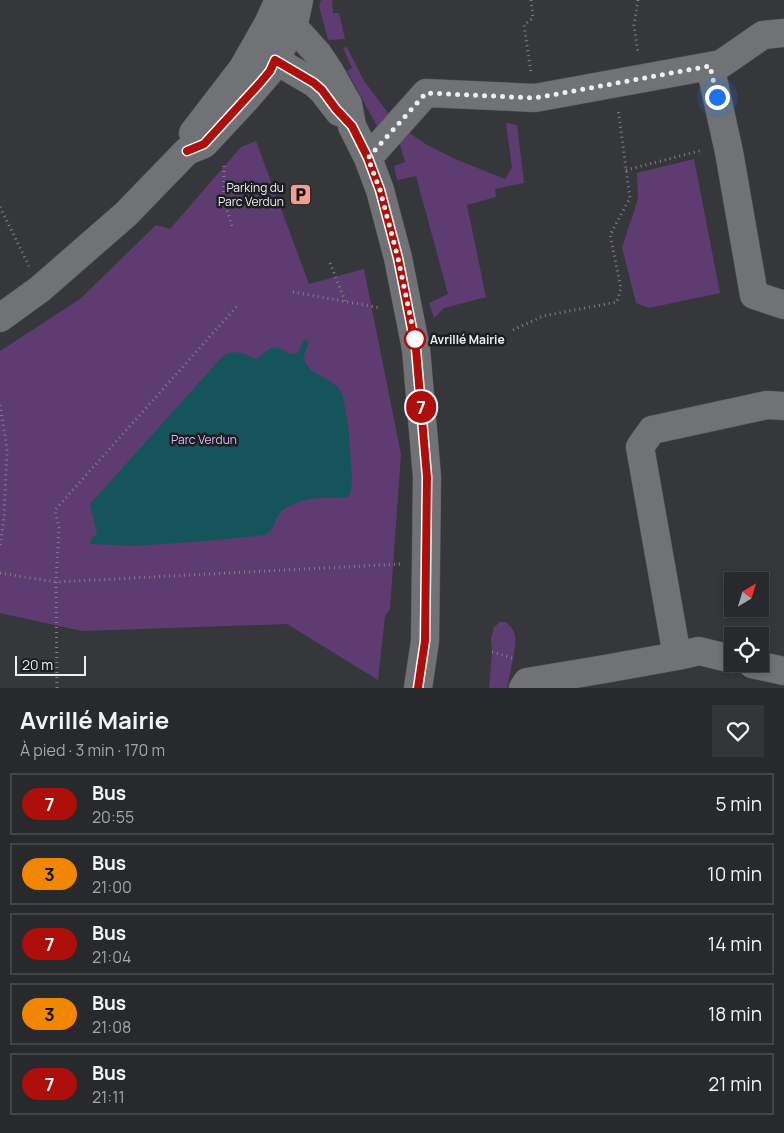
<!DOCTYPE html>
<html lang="fr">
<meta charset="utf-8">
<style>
body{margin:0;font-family:Manrope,sans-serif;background:#343538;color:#f1f3f6;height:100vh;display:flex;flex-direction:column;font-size:19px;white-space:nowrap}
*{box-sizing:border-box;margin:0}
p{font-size:16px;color:#a5a6a9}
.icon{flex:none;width:28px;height:28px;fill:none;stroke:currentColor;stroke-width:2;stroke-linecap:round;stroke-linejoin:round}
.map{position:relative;height:688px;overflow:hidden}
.panel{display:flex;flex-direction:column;background:#28292c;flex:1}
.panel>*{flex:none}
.badge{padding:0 10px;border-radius:16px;font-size:18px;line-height:32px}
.needle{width:32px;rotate:38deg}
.fabs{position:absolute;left:724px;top:572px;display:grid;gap:10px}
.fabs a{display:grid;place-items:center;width:45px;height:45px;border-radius:0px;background:#28292c;box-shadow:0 2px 8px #0003,0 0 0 1px #444548;font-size:25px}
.scale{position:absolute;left:15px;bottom:12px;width:71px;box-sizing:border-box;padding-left:5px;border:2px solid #edeef0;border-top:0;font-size:14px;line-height:18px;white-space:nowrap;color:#edeef0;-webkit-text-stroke:4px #1d1e20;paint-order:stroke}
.you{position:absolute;width:25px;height:25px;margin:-12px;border:4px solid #fff;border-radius:50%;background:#1a73e8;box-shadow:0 0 0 8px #1a73e833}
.map>.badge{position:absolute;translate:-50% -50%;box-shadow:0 0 0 2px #fff}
.round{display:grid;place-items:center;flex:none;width:52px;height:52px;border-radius:0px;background:#343538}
.headline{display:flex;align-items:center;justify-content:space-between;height:85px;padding:0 20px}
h1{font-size:24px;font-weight:700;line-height:38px}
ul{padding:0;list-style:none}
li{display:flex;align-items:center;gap:15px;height:62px;margin:0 10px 8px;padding:0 10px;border:2px solid #444548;border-radius:0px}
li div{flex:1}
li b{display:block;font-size:19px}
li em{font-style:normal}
li .badge{min-width:55px;font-weight:700;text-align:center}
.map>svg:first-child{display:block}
.green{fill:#5e3c72}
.water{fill:#15545b}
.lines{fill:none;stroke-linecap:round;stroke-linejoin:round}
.minor-casing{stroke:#535457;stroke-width:29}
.path{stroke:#7f8184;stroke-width:3;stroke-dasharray:1 4;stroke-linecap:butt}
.minor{stroke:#707276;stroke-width:28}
.line-casing{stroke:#fff;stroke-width:11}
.line{stroke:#ae0f0a;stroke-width:8}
.walk{stroke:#edeef0;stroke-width:5;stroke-dasharray:0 9}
.stop-dot{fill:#fff;stroke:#ae0f0a;stroke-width:2.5}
.labels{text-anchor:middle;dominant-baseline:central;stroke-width:5;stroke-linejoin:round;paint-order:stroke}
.poi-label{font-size:12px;fill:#edeef0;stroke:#1d1e20;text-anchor:end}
.stop-label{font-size:12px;font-weight:bold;fill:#edeef0;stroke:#1d1e20;text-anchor:start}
.park-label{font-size:12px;fill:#dfb4fb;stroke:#1d1e20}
</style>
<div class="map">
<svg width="784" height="688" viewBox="0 0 784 688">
<rect width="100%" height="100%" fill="#35373a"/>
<!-- green -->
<path class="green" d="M321 0H332L333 13H339L345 39 328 40 319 6Z
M347 47 364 81 392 118 379 130 347 71 352 68 343 48Z
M506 123 517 125 524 183 495 189 496 197 467 205 486 297 444 308 434 318 429 303 448 294 416 176 397 180 394 166 405 162 399 141 407 131 427 145 455 159 505 179 512 168Z
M256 141 309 284 364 269 401 454 390 609 385 616 378 680 287 624 82 631 0 613V351L80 299 156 225 170 229 241 147Z
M694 159 720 293 649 308 636 303 622 247 638 199 637 173Z
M500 622H506C510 626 514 630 515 635 517 646 509 676 507 688H489L492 652 491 639 494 627Z"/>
<!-- water -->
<path class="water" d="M304 339 307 340 309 342 304 355 305 363 311 370 331 382 338 387 343 396 348 424 352 475 351 491 348 497C327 499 310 495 290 506 286 508 283 509 280 513 273 521 276 529 265 535L206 541 135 546 90 544 91 539 97 533 90 504 222 357C236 348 243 354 257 359L269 349 271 348H279L291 354 298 353Z"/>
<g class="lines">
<defs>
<path id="minor" d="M268 24 291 29 300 34 318 54 330 72 348 104 352 126 368 158 380 190 398 258 416 349 427 477 425 641 418 688
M259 53 275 60 314 83 322 90 339 112
M710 66 729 152 754 295 784 305
M193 133 243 68 268 24 279 0
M368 158 426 93 535 98 721 64 763 35 784 33
M0 318 40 289 126 214 187 151 204 144 246 99 270 71 291 29 295 19 299 0
M677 656 640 447 652 430 767 405 784 406
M752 664 784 671
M523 688 527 682 605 669 677 656 699 651 732 659"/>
</defs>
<!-- minor casing -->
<use href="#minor" class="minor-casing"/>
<!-- path -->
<path class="path" d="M531 0 533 18 524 25 531 73
M638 0 634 25 638 53
M224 166V200L232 226
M626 170 703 150
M0 207 29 266
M330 263 345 301
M293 292 381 308
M513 330 543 316 617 302 621 288 610 235 630 198 618 109
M0 405 7 449 4 517 0 547
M0 573 56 582 401 564
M492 652 512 658
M57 688 56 582 59 528 55 510 238 305"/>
<!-- minor -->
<use href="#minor" class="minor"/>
</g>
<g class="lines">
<defs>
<path id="line" d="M187 151 204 144 260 83 270 71 275 60 314 83 322 90 336 109 352 126 368 158 380 190 398 258 416 349 427 477 425 641 418 688"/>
</defs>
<!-- line casing -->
<use href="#line" class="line-casing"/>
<!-- line -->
<use href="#line" class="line"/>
<!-- walk -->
<path class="walk" d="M415 339 398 258 380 190 368 158 426 93 535 98 710 66 717 97"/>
</g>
<!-- icons -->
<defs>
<symbol id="parking-square" viewBox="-11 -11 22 22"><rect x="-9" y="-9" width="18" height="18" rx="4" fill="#f59d8d" stroke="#1d1e20"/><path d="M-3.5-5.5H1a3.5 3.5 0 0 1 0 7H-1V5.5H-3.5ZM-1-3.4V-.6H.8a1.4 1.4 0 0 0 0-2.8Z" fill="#111"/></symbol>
</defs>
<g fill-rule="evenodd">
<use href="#parking-square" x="288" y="182" width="25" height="25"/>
</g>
<!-- markers -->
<circle class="stop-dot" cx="415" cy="339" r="10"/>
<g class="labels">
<!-- poi labels -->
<g class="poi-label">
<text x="284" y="187">Parking du<tspan x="284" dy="14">Parc Verdun</tspan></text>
</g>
<!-- stop labels -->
<g class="stop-label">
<text x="430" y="339">Avrillé Mairie</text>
</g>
<!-- park labels -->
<g class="park-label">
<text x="204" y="439">Parc Verdun</text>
</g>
</g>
</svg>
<div class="fabs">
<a><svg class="needle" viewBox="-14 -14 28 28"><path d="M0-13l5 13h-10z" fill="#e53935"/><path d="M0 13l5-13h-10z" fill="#a5a6a9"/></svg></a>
<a><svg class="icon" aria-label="locate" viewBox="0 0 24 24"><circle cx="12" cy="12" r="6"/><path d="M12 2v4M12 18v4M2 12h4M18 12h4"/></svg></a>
</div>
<div class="scale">20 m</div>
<div class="you" style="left:717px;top:97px"></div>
<b class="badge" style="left:421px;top:407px;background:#ae0f0a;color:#fff">7</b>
</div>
<section class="panel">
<div class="headline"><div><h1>Avrillé Mairie</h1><p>À pied · 3 min · 170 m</p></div><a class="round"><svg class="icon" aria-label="heart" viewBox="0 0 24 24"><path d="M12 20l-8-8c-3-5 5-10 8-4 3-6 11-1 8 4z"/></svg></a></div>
<ul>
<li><span class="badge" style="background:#ae0f0a;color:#fff">7</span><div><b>Bus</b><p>20:55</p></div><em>5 min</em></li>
<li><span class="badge" style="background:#f18700;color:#111">3</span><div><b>Bus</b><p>21:00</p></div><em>10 min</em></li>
<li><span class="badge" style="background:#ae0f0a;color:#fff">7</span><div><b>Bus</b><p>21:04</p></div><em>14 min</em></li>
<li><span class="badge" style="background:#f18700;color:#111">3</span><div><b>Bus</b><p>21:08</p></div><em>18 min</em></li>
<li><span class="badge" style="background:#ae0f0a;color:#fff">7</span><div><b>Bus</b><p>21:11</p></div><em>21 min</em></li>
</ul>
</section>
